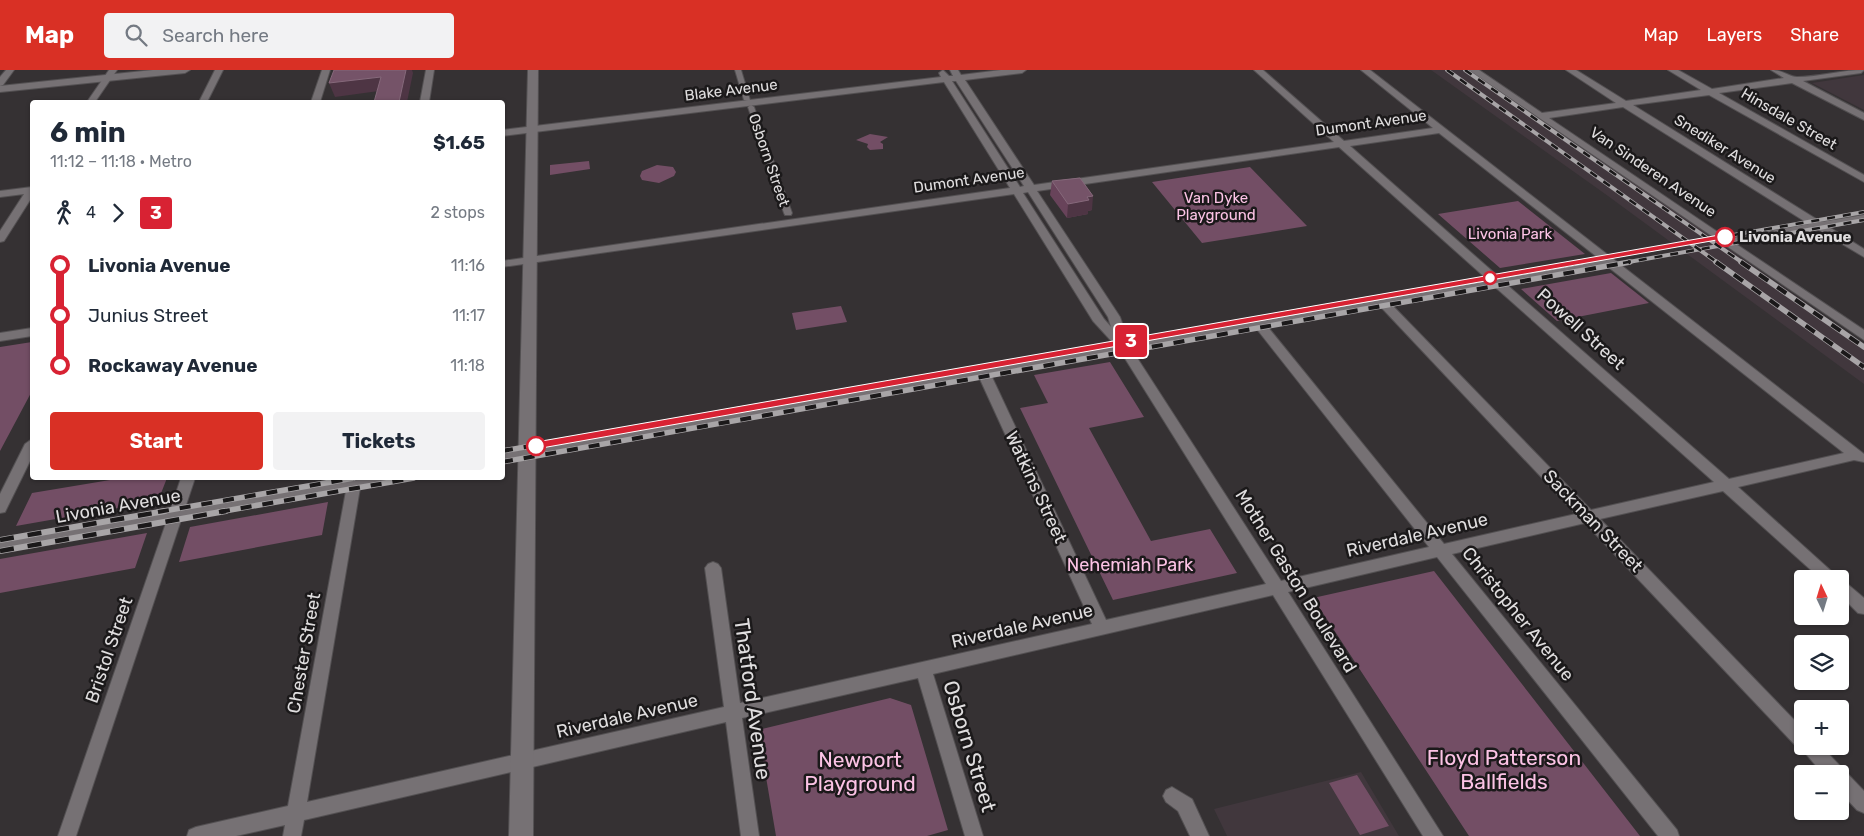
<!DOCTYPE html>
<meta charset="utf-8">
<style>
body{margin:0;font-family:Rubik,sans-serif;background:#f2f2f3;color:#1f2937;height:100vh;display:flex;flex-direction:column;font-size:19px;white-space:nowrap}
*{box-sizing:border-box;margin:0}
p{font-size:16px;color:#747a83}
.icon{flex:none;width:28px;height:28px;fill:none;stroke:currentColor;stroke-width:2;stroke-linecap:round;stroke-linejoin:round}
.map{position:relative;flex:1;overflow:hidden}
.drawer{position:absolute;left:30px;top:30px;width:475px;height:380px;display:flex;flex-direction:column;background:#fff;border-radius:5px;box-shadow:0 1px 4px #0004}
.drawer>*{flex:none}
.badge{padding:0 10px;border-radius:4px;font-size:18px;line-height:32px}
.needle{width:32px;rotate:356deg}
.buttons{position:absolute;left:1794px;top:500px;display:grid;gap:10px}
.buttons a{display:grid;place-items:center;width:55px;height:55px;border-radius:5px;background:#fff;box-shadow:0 1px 4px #0004;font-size:25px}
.map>.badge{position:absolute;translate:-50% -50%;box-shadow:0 0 0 2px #fff}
.legs{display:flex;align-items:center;gap:8px;height:55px;padding:0 20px;font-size:16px}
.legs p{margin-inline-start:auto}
.overview{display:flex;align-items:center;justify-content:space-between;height:85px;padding:0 20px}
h1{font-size:28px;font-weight:700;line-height:38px}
.action{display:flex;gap:10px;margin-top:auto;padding:10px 20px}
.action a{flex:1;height:58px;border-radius:5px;background:#d93025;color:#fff;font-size:20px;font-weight:700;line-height:58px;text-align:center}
.action a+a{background:#f2f2f3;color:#1f2937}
ul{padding:0 20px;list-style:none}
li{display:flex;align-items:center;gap:18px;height:50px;font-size:19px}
li i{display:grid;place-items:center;width:8px;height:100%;margin:0 6px;background:currentColor}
li i::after{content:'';width:12px;height:12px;margin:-6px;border:4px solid;border-radius:50%;background:#fff}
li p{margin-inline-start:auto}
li:first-child i{background:linear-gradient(#0000 50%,currentColor 0)}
li:last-child i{background:linear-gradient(currentColor 50%,#0000 0)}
header{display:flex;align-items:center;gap:30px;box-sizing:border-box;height:70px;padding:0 25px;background:#d93025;color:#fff}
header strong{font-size:24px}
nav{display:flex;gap:28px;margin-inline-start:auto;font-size:18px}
.search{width:350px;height:45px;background:#f2f2f3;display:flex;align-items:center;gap:12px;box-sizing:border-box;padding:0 18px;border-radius:5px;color:#747a83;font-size:19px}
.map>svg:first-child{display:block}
.built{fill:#41373d}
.green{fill:#734e65}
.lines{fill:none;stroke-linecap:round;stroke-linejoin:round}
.pedestrian-casing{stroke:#535052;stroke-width:2}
.minor-casing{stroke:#535052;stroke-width:2}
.tertiary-casing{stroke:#535052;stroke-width:2}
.pedestrian{fill:#767174;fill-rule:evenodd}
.minor{fill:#767174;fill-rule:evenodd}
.tertiary{fill:#767174;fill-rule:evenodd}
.rail-far2-casing{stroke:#a8a5a7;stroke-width:4}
.rail-far1-casing{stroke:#a8a5a7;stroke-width:5.5}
.rail-casing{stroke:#a8a5a7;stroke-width:6}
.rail-far2{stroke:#1b191a;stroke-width:2.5;stroke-dasharray:8;stroke-linecap:butt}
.rail-far1{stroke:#1b191a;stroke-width:4;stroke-dasharray:11;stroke-linecap:butt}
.rail{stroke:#1b191a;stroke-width:4.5;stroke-dasharray:14;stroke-linecap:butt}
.wall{fill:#68435a}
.shaded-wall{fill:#4e3544}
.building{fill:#755368;stroke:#86697b}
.line-1{fill:#d82233;stroke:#fff}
.stop-1-dot{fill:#fff;stroke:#d82233;stroke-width:2.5}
.labels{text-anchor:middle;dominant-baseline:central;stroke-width:5;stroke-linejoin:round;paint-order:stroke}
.far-street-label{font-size:15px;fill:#e0dedf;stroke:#1b191a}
.far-park-label{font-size:15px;fill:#fcc3e5;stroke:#1b191a}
.far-stop-label{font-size:15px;font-weight:bold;fill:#e0dedf;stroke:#1b191a;text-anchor:start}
.street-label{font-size:18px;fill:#e0dedf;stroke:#1b191a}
.park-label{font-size:18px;fill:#fcc3e5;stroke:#1b191a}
.near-street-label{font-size:21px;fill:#e0dedf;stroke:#1b191a}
.near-park-label{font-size:21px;fill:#fcc3e5;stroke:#1b191a}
</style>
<header>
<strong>Map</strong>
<div class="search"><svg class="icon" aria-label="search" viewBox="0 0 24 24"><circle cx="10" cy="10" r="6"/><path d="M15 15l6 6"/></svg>Search here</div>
<nav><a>Map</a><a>Layers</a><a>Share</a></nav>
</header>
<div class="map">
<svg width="1864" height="766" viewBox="0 0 1864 766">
<rect width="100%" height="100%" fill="#353133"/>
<!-- built -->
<path class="built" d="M1431 0H1470L1602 90 1864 274V314L1608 126Z
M1864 5V40L1812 13Z
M1361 702 1399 766H1227L1214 739Z"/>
<!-- green -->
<path class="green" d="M870 64 888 67 880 72 883 74V79L870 80 867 77 868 74 856 70Z
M589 91 590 99 550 105V95Z
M657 95 673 97 676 102 674 106 659 113 642 110 640 106 642 101Z
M1250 97 1307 156 1202 173 1152 112Z
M1518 131 1585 184 1500 198 1438 144Z
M1611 203 1649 233 1557 251 1521 219Z
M841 236 847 252 796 260 792 243Z
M32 272V321L0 381V277Z
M1110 292 1144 347 1089 358 1151 471 1210 459 1237 503 1113 530 1020 338 1048 333 1034 305Z
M122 408H167L158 431 16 456 32 423Z
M328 432 322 465 179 492 190 457Z
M147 463 135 498 0 523V489Z
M1434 501 1640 766H1469L1313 528Z
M890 628 911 635 948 760 927 766H776L758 660Z
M1357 705 1389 756 1360 765 1329 713Z"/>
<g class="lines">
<defs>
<path id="pedestrian" d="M735 0H741L750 30 749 31 744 30Z
M751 35 754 37 792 143 791 145H785L784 143 748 37Z"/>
<path id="minor" d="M6 0H14L3 15 0 16V7Z
M109 0H117L95 32H87Z
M215 0H223L207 32H199Z
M322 0H330L320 32H311Z
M426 0H434L429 32H420Z
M943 0 949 6H953L950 0H958L961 5 1001 0H1026L1022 3 965 10 1034 115 1334 72 1254 0H1263L1344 71 1433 58 1361 0H1370L1864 384V392L1854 390 1738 417 1840 509H1821L1723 421 1600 449 1802 658V676H1821L1864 721V743L1857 740 1840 722V704H1823L1801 678 1796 676 1585 453 1452 484 1677 760 1679 766H1658L1437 487 1288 522 1443 766H1423L1273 525 933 604 983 766H965L918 608 742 648 759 766H741L726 652 304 750 301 766H283L285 755 236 766H187L189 760 196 757 288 736 346 421 181 450 76 766H58L166 453 0 482V470L170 441 181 408H195L185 438 348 410V408H397L390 413 360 418 307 732 724 637 705 498 708 494 713 492 718 494 721 498 740 633 1092 554 979 307 502 392V382L1115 275 1093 251 1014 124 502 197V191L1010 118 944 12 502 66V60L941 7 939 3ZM952 11H956L1024 116 1020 117ZM1439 63 1601 190 1500 208 1350 76ZM1339 77 1488 210 1129 273 1120 247 1037 121ZM1028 122 1108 247 1111 257 1104 249 1023 123ZM1607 196 1844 383 1729 409 1506 214ZM1494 216 1714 412 1591 440 1391 234ZM1380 236 1576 444 1444 474 1267 256ZM1256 258 1429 477 1281 511 1132 280ZM1121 282 1266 514 1106 550 991 305Z
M1469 0H1479L1542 43 1616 33 1566 0H1576L1626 31 1701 20 1668 0H1678L1712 19 1784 8 1771 0C1783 0 1789 7 1797 7 1819 7 1841 0 1864 0L1861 3 1803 11 1864 43V50L1792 13 1719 23 1864 105V112L1709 25 1633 35 1821 152 1864 145V151L1829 157 1864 179V187L1817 159 1736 174 1864 260V270ZM1623 37 1809 154 1728 169 1549 48Z
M32 117V127L4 171 0 172V161L24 124 0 127V121Z
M32 258V266L0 271V263Z
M32 369V387L5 442 0 443V424L25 374Z
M1840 510 1845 512 1864 528V544L1858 543 1840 525Z
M1172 717 1192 729 1209 766H1190L1178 741 1166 732 1163 726 1166 720Z"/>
<path id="tertiary" d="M153 0H190L185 3 0 22V16Z
M528 0H538L533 766H509Z"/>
</defs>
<!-- pedestrian casing -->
<use href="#pedestrian" class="pedestrian-casing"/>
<!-- minor casing -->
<use href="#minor" class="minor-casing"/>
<!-- tertiary casing -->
<use href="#tertiary" class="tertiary-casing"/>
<!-- pedestrian -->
<use href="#pedestrian" class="pedestrian"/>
<!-- minor -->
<use href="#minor" class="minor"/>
<!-- tertiary -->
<use href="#tertiary" class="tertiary"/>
<defs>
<path id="rail-far2" d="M1447 0 1718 193
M1465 0 1743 193
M1575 193 1864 142
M1623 193 1864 150"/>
<path id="rail-far1" d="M1716 192 1864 297
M1741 192 1864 277
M502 381 1582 192
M502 392 1630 192
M158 442 354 408
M219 442 414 408"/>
<path id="rail" d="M0 470 165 441
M0 481 226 441"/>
</defs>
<!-- rail-far2 casing -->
<use href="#rail-far2" class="rail-far2-casing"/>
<!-- rail-far1 casing -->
<use href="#rail-far1" class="rail-far1-casing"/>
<!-- rail casing -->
<use href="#rail" class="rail-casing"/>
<!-- rail-far2 -->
<use href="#rail-far2" class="rail-far2"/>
<!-- rail-far1 -->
<use href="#rail-far1" class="rail-far1"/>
<!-- rail -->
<use href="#rail" class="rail"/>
</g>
<!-- wall -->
<path class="wall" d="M1052 111 1092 140 1088 141V144L1067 148 1050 125Z"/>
<!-- shaded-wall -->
<path class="shaded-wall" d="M406 0H412L413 3 407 32H399Z
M381 7 386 20 335 27 329 13Z
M1093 126 1092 140 1088 141V144L1067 148 1068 134 1087 127Z"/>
<!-- building -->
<path class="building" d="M334 0H406L399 32H374L381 7 329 13Z
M1080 108 1093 126 1087 127 1089 130 1068 134 1052 111Z"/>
<!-- line-1 -->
<path class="line-1" d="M1725 164 1728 165V168L536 379 531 376 536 372Z"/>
<!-- markers -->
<g class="stop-1-dot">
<circle cx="1725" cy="167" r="9"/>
<circle cx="1490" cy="208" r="6"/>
<circle cx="536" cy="376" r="9"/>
</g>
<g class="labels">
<!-- far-street labels -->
<g class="far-street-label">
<text transform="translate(731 20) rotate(-7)">Blake Avenue</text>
<text transform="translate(1789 49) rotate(30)">Hinsdale Street</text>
<text transform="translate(1371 53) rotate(-8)">Dumont Avenue</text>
<text transform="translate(1725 79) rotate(32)">Snediker Avenue</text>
<text transform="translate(769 90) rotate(71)">Osborn Street</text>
<text transform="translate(1653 102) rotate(34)">Van Sinderen Avenue</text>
<text transform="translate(969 110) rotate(-8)">Dumont Avenue</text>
</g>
<!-- far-park labels -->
<g class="far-park-label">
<text x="1216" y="128">Van Dyke<tspan x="1216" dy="17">Playground</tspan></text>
<text x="1510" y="164">Livonia Park</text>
</g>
<!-- far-stop labels -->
<g class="far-stop-label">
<text x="1739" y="167">Livonia Avenue</text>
</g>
<!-- street labels -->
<g class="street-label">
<text transform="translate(1581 259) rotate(42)">Powell Street</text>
<text transform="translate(1036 417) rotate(65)">Watkins Street</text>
<text transform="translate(118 436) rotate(-10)">Livonia Avenue</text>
<text transform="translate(1593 451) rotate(46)">Sackman Street</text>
<text transform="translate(1417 465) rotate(-13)">Riverdale Avenue</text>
<text transform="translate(1296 511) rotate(58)">Mother Gaston Boulevard</text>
<text transform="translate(1518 544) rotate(51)">Christopher Avenue</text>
<text transform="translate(1022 556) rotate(-13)">Riverdale Avenue</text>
<text transform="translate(109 580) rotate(-71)">Bristol Street</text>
<text transform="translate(304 583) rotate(-80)">Chester Street</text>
<text transform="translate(627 646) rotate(-13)">Riverdale Avenue</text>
</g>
<!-- park labels -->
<g class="park-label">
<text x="1130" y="495">Nehemiah Park</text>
</g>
<!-- near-street labels -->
<g class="near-street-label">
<text transform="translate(753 629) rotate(82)">Thatford Avenue</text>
<text transform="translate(970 676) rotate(73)">Osborn Street</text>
</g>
<!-- near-park labels -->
<g class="near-park-label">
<text x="1504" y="687">Floyd Patterson<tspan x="1504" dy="24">Ballfields</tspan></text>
<text x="860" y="689">Newport<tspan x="860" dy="24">Playground</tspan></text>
</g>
</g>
</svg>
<div class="buttons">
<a><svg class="needle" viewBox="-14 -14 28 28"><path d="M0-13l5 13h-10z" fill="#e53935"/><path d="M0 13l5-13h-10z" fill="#747a83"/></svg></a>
<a><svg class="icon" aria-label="layers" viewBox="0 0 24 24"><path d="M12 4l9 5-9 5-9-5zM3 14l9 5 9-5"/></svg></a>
<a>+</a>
<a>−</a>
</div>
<b class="badge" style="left:1131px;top:271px;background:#d82233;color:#fff">3</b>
<section class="drawer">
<div class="overview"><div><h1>6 min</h1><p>11:12 – 11:18 · Metro</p></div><b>$1.65</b></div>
<div class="legs"><svg class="icon" aria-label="walk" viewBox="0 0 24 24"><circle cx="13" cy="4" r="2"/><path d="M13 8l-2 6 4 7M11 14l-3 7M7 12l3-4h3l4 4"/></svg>4<svg class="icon" aria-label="forward" viewBox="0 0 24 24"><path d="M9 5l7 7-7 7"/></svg><b class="badge" style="background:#d82233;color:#fff">3</b><p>2 stops</p></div>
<ul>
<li><i style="color:#d82233"></i><b>Livonia Avenue</b><p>11:16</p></li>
<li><i style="color:#d82233"></i><span>Junius Street</span><p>11:17</p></li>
<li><i style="color:#d82233"></i><b>Rockaway Avenue</b><p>11:18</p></li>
</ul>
<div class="action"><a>Start</a><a>Tickets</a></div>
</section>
</div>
